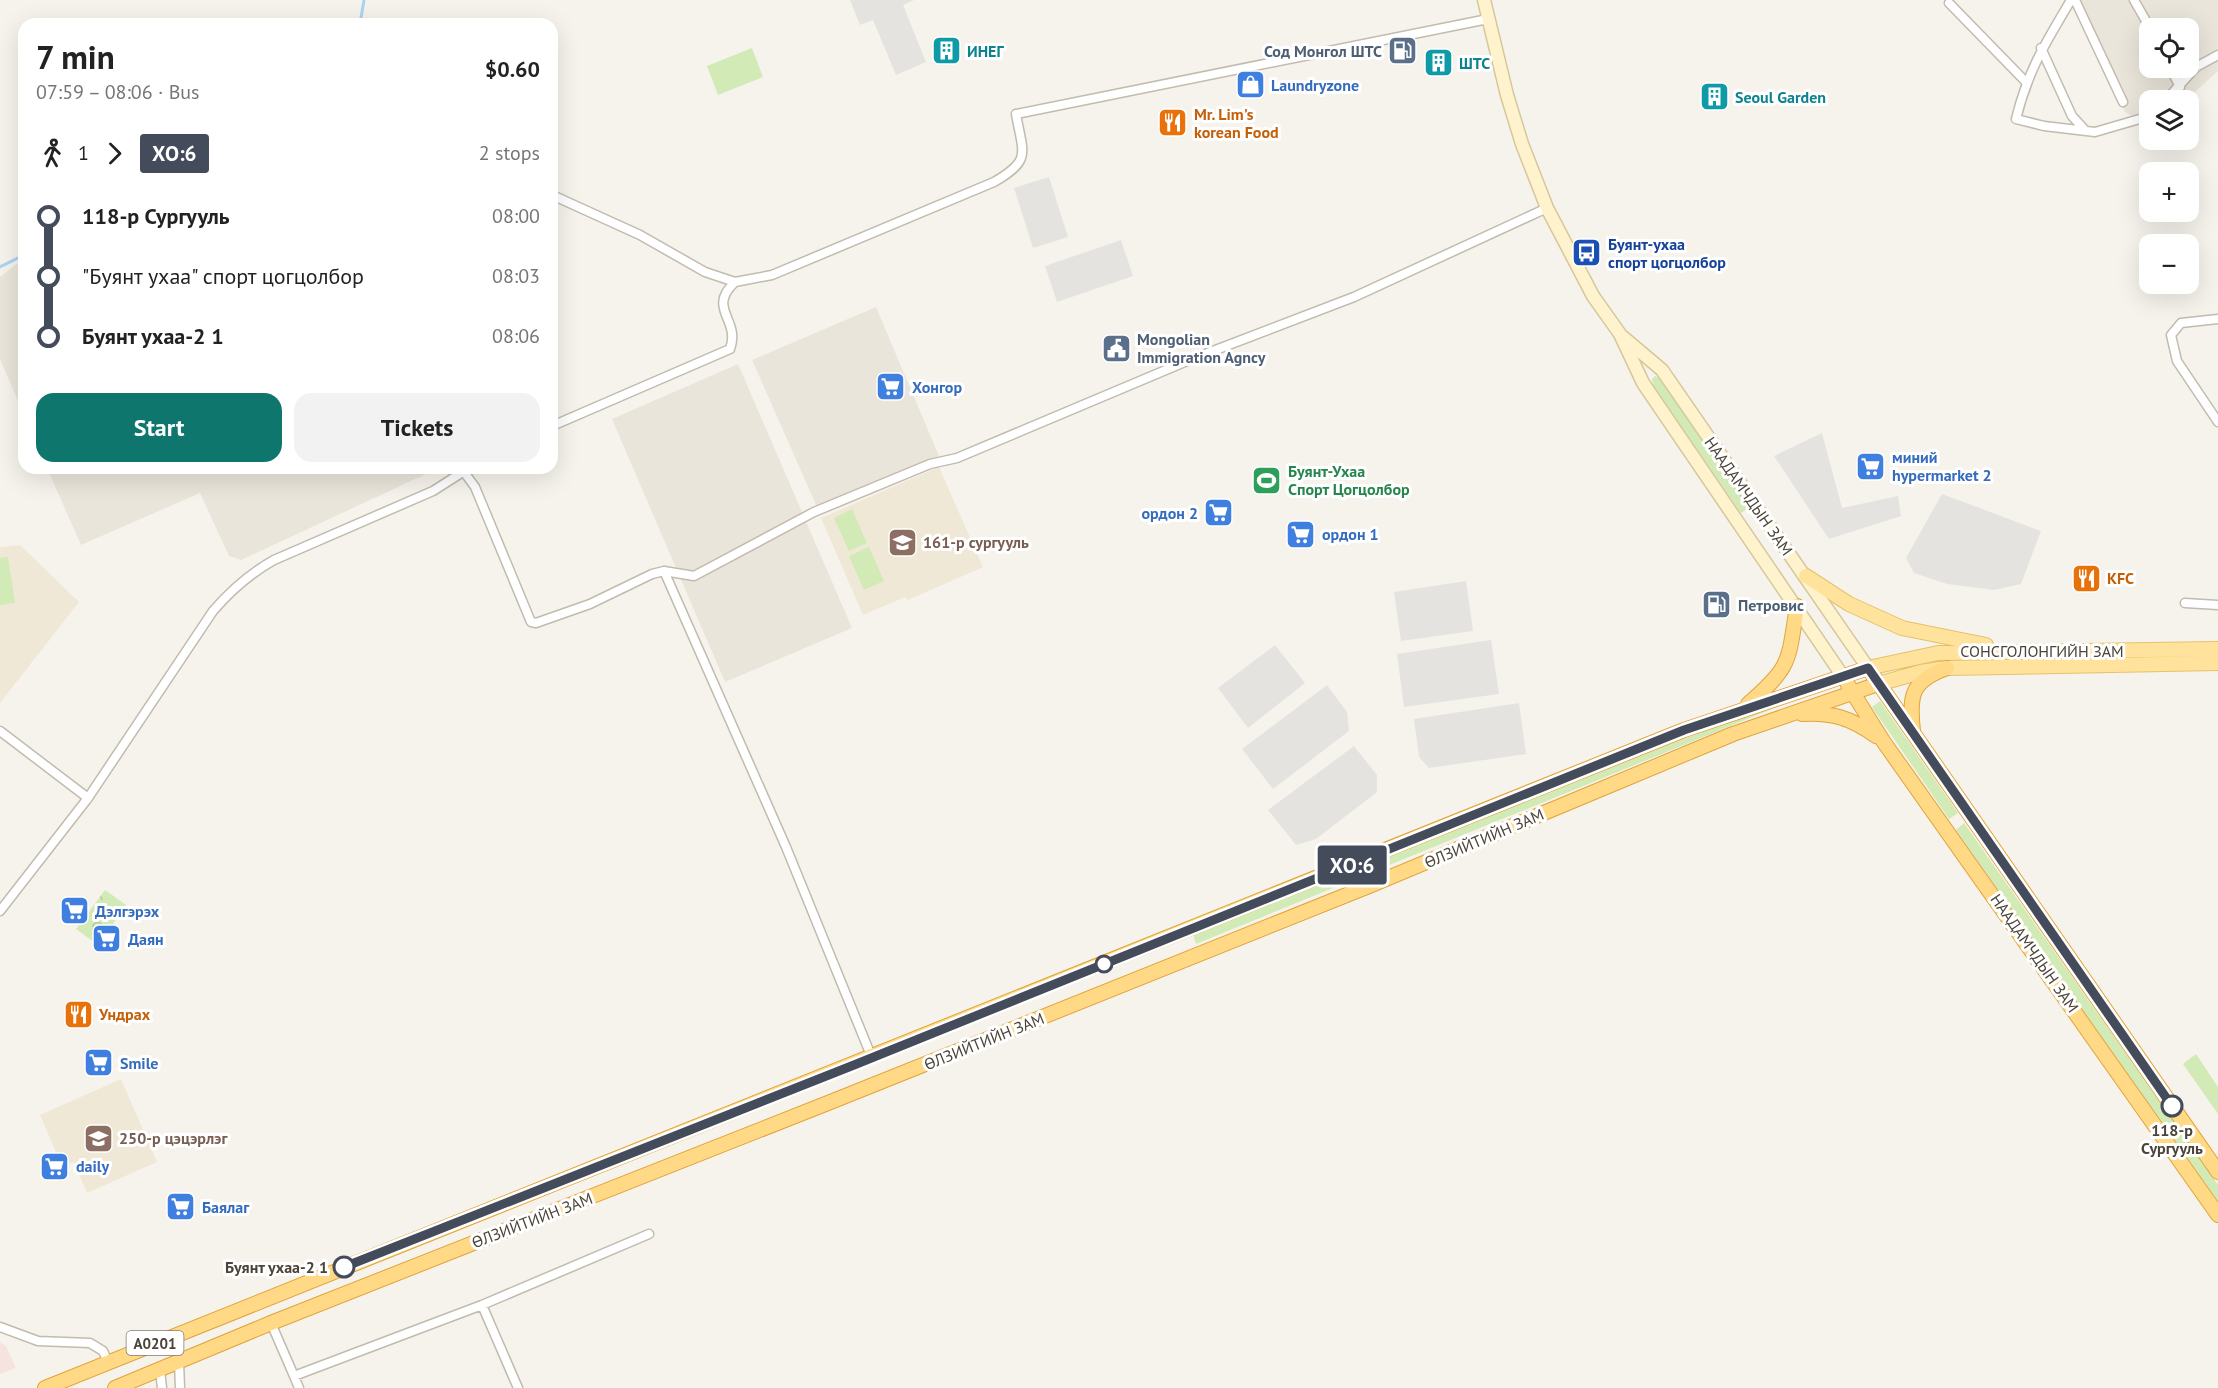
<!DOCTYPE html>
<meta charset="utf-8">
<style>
body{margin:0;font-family:"PT Sans",sans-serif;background:#f2f2f2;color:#222;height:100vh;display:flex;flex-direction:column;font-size:22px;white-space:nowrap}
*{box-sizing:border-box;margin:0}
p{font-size:20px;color:#767676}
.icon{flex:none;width:33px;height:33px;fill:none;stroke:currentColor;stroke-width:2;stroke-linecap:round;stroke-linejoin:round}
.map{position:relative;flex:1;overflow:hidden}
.drawer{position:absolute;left:18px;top:18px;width:540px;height:456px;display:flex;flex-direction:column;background:#fff;border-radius:18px;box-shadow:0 6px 24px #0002}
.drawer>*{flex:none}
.badge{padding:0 12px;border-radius:4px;font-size:21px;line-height:39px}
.controls{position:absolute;left:2139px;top:18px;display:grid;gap:12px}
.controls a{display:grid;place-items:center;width:60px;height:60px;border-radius:12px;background:#fff;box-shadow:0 6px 24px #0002;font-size:30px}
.map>.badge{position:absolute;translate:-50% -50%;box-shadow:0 0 0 3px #fff}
.legs{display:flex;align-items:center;gap:9px;height:66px;padding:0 18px;font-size:20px}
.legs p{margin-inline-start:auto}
.head{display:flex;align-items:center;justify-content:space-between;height:102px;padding:0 18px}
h1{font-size:33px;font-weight:700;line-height:45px}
.action{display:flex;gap:12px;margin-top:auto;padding:12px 18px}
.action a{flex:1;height:69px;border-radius:18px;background:#0f766e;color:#fff;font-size:24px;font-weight:700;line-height:69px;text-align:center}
.action a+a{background:#f2f2f2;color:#222}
ul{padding:0 18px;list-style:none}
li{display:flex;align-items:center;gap:21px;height:60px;font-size:22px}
li i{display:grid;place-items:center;width:9px;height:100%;margin:0 8px;background:currentColor}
li i::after{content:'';width:15px;height:15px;margin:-8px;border:4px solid;border-radius:50%;background:#fff}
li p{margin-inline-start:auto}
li:first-child i{background:linear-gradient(#0000 50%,currentColor 0)}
li:last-child i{background:linear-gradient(currentColor 50%,#0000 0)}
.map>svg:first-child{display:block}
.residential{fill:#eae5da;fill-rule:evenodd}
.education{fill:#efe8d6}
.medical{fill:#f6e3e0}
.grass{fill:#d2eab5}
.forest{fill:url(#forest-crowns)}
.parking{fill:#e5e3e0}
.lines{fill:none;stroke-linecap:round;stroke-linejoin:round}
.stream{stroke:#a9d4f2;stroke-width:3}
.minor-casing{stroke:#c2bbae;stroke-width:11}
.secondary-casing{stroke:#d6c79b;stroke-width:15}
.primary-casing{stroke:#e6c16a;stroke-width:16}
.trunk-casing{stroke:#e0a43c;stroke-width:16}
.minor{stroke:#fff;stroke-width:8}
.secondary{stroke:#fff3cd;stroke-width:12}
.primary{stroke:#ffe39c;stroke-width:14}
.trunk{stroke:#ffd985;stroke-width:14}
.line-1-casing{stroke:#fff;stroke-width:14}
.line-1{stroke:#444b5a;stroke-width:9}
.stop-1-dot{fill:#fff;stroke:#444b5a;stroke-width:3}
.labels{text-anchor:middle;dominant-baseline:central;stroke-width:6;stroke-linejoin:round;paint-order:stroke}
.shield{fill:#fff;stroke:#817c74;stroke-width:1.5}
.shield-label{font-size:15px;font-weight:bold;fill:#4b4439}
.culture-label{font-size:16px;font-weight:bold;fill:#0d838f;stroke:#fff;text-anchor:start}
.service-label{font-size:16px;font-weight:bold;fill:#4e5e75;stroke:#fff;text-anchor:start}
.shop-label{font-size:16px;font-weight:bold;fill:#366cbe;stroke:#fff;text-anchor:start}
.food-label{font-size:16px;font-weight:bold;fill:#c56008;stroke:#fff;text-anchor:start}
.transit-label{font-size:16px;font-weight:bold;fill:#164399;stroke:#fff;text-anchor:start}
.leisure-label{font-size:16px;font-weight:bold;fill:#27864d;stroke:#fff;text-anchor:start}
.street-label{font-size:16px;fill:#4b4439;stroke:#fff}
.education-label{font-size:16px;font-weight:bold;fill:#785e54;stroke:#fff;text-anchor:start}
.stop-label{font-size:16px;font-weight:bold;fill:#4b4439;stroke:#fff}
</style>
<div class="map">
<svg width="2218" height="1388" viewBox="0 0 2218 1388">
<defs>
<pattern id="forest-crowns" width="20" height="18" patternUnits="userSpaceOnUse" patternTransform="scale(1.5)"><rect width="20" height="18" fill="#d2eab5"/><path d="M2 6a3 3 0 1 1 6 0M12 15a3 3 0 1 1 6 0" fill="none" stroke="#b6ca9c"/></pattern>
</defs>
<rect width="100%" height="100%" fill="#f6f3ec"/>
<!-- residential -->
<path class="residential" d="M2076 0H2218V71L2186 100H2150L2149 126 2125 112ZM2150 28H2188V68H2150Z
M24 262V415L0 359V277L15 265Z
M876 307 939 456 817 507 752 360Z
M738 364 852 628 725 682 612 419Z
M47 468H439L241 560 229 556 200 493 81 545Z"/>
<!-- education -->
<path class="education" d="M939 467 983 567 908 600 905 597 863 615 821 518Z
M20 545 79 602 0 703V547Z
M121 1079 157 1162 87 1193 74 1162 62 1166 40 1115Z"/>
<!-- medical -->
<path class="medical" d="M0 1342 6 1346 16 1368 0 1374Z"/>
<!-- grass -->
<path class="grass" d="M752 48 763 77 718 95 707 66Z
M1655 376 1660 378 1749 508 1741 513 1653 385 1652 379Z
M852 509 867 543 849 551 834 518Z
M869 547 884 581 864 590 849 556Z
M8 557 15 603 0 605V558Z
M1797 699 1767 711 1196 944 1193 934 1767 706Z
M1880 701 1958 813 1949 819 1872 707Z
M1964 823 2218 1185V1202L1956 830Z
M2196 1054 2218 1087V1114L2183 1064Z"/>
<!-- forest -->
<path class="forest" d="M105 890 126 905 98 945 76 929Z"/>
<!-- parking -->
<path class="parking" d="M850 0H914L903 5 926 62 896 75 873 20 860 25Z
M1049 177 1068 237 1033 248 1014 188Z
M1121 240 1133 276 1057 302 1045 266Z
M1822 433 1842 508 1898 496 1901 516 1829 539 1774 456Z
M1942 494 2041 531 2021 584 1994 590 1947 584 1914 573 1906 558Z
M1466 581 1473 631 1401 641 1394 592Z
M1491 640 1499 694 1404 707 1397 654Z
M1275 645 1305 683 1248 728 1218 688Z
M1327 685 1347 712 1349 731 1273 789 1242 749Z
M1519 703 1526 754 1429 768 1419 757 1414 719Z
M1354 746 1377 775V792L1316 839 1296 845 1268 810Z"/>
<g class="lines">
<!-- stream -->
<path class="stream" d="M360 24 364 0
M0 267 24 255"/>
<defs>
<path id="minor" d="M2071 0C2046 42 2028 70 2016 119L2044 126 2095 132 2150 116
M2075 0 2123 102
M2134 0 2150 28
M1949 3 2027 83
M2041 48 2072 116 2084 129
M2170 68 2180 87
M2166 100 2196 67 2218 55
M552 195 640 235 705 272 735 282 772 275 994 182C1032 160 1023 154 1016 114L1488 19
M2218 319 2181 323 2171 335 2177 361 2218 422
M552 426 730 349C741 319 706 309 735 282
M464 472 475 487 531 622 536 623 590 604 652 574 664 571 694 576 814 512 930 464 957 458 1192 359 1354 297 1547 208
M664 571 786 847 872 1058
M2185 603 2218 605
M0 731 88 798
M0 911 88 798 213 611C231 590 249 574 274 560L433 491 469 468
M482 1305 649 1234
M271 1323 294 1376 482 1305 518 1388
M0 1327 38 1341 90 1343 103 1351 108 1362
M179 1362 180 1388
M160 1370 162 1388
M294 1376 299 1388"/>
<path id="secondary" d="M1484 0 1507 95 1522 144 1547 208 1593 296 1620 334 1643 383 1842 675
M1623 337 1662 370 1868 668"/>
<path id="primary" d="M1806 576 1849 604 1902 628 1986 645
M1868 668 1938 653 2218 649
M1878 684 1921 672 1947 668 2218 663"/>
<path id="trunk" d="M1848 685 1883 741 2218 1215
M1748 704C1792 666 1788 662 1797 606
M1802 714C1832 712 1851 718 1876 736
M1913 731C1909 695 1911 681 1947 668
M45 1388 1684 730 1868 668 2218 1172
M115 1388 271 1323 833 1101 1369 886 1733 734 1878 684"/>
</defs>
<!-- minor casing -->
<use href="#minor" class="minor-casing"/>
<!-- secondary casing -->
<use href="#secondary" class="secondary-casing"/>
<!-- primary casing -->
<use href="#primary" class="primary-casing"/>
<!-- trunk casing -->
<use href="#trunk" class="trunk-casing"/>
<!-- minor -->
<use href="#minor" class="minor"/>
<!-- secondary -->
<use href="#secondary" class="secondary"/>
<!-- primary -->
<use href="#primary" class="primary"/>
<!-- trunk -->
<use href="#trunk" class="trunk"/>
</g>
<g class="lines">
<defs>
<path id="line-1" d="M344 1267 854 1065 1684 730 1868 668 2172 1106"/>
</defs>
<!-- line-1 casing -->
<use href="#line-1" class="line-1-casing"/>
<!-- line-1 -->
<use href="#line-1" class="line-1"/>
</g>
<!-- icons -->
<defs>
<symbol id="building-square" viewBox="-11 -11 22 22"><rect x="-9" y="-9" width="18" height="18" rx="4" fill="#0f9aa8" stroke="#fff"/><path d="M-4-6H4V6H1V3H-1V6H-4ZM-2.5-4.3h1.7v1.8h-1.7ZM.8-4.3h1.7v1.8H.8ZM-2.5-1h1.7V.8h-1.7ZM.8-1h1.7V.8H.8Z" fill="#fff"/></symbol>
<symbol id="fuel-square" viewBox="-11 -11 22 22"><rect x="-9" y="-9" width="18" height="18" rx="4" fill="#5c6f8a" stroke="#fff"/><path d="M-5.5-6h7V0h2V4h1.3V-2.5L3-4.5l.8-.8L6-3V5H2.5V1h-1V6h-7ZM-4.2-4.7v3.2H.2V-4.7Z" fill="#fff"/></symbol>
<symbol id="shop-square" viewBox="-11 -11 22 22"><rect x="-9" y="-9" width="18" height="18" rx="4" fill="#3f7fe0" stroke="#fff"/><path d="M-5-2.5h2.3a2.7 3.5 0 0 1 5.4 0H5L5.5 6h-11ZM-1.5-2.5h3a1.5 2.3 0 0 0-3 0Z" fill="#fff"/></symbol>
<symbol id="restaurant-square" viewBox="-11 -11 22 22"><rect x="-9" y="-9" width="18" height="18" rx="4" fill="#e8710a" stroke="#fff"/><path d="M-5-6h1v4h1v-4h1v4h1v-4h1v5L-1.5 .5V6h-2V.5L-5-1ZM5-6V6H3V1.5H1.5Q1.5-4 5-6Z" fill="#fff"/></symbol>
<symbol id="bus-square" viewBox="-11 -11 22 22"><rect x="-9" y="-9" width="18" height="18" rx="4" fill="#1a4fb4" stroke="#fff"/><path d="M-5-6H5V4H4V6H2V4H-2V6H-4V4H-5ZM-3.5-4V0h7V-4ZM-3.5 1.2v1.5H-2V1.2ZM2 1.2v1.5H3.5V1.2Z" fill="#fff"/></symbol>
<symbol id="civic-square" viewBox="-11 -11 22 22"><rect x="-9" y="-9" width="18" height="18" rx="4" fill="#5c6f8a" stroke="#fff"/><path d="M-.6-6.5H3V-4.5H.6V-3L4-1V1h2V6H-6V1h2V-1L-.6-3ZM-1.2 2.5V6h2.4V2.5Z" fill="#fff"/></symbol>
<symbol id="supermarket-square" viewBox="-11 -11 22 22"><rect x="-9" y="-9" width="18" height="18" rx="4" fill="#3f7fe0" stroke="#fff"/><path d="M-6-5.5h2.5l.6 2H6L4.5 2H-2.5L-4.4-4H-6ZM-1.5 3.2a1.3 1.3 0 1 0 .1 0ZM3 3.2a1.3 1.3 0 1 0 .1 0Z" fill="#fff"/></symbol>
<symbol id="stadium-square" viewBox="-11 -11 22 22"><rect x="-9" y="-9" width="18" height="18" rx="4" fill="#2e9e5b" stroke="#fff"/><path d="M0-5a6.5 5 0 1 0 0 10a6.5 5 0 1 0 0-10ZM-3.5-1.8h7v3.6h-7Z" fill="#fff"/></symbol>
<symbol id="school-square" viewBox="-11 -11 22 22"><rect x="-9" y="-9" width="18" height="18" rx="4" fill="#8d6e63" stroke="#fff"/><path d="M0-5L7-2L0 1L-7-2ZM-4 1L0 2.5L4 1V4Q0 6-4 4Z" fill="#fff"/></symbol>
</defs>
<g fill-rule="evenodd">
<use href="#building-square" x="930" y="34" width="33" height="33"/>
<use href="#fuel-square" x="1386" y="34" width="33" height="33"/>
<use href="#building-square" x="1422" y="46" width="33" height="33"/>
<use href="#shop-square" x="1234" y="68" width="33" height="33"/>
<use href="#building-square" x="1698" y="80" width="33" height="33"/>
<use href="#restaurant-square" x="1156" y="106" width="33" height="33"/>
<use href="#bus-square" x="1570" y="236" width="33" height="33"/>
<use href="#civic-square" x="1100" y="332" width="33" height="33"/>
<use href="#supermarket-square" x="874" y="370" width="33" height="33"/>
<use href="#supermarket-square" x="1854" y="450" width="33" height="33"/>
<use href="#stadium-square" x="1250" y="464" width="33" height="33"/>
<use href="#supermarket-square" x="1202" y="496" width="33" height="33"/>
<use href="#supermarket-square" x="1284" y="518" width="33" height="33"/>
<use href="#school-square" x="886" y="526" width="33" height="33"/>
<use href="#restaurant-square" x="2070" y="562" width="33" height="33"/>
<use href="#fuel-square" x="1700" y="588" width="33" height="33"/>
<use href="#supermarket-square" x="58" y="894" width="33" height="33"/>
<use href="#supermarket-square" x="90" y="922" width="33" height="33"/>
<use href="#restaurant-square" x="62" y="998" width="33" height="33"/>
<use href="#supermarket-square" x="82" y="1046" width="33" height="33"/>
<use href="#school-square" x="82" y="1122" width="33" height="33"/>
<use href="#supermarket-square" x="38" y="1150" width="33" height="33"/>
<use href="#supermarket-square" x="164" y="1190" width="33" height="33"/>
</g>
<!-- markers -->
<g class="stop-1-dot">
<circle cx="1104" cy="964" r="8"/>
<circle cx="2172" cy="1106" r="10"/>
<circle cx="344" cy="1267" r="10"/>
</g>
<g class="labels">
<!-- shield labels -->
<rect class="shield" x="126.5" y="1331" width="57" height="24" rx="4.5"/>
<g class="shield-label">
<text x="155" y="1343">A0201</text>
</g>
<!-- culture labels -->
<g class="culture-label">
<text x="967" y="51">ИНЕГ</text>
<text x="1459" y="63">ШТС</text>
<text x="1735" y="97">Seoul Garden</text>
</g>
<!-- service labels -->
<g class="service-label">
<text x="1382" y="51" text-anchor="end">Сод Монгол ШТС</text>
<text x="1137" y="339">Mongolian<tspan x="1137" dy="18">Immigration Agncy</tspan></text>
<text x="1738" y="605">Петровис</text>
</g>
<!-- shop labels -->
<g class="shop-label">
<text x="1271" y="85">Laundryzone</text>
<text x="912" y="387">Хонгор</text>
<text x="1892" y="457">миний<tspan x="1892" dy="18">hypermarket 2</tspan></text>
<text x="1198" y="513" text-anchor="end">ордон 2</text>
<text x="1322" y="534">ордон 1</text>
<text x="95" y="911">Дэлгэрэх</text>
<text x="128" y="939">Даян</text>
<text x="120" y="1063">Smile</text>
<text x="76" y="1166">daily</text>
<text x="202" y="1207">Баялаг</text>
</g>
<!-- food labels -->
<g class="food-label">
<text x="1194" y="114">Mr. Lim's<tspan x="1194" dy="18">korean Food</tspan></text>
<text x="2107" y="578">KFC</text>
<text x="99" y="1014">Ундрах</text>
</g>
<!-- transit labels -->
<g class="transit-label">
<text x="1608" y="244">Буянт-ухаа<tspan x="1608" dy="18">спорт цогцолбор</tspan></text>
</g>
<!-- leisure labels -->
<g class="leisure-label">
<text x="1288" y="471">Буянт-Ухаа<tspan x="1288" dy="18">Спорт Цогцолбор</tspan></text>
</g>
<!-- street labels -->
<g class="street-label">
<text transform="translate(1749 496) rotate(55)">НААДАМЧДЫН ЗАМ</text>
<text x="2042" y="651">СОНСГОЛОНГИЙН ЗАМ</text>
<text transform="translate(1484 838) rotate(-23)">ӨЛЗИЙТИЙН ЗАМ</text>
<text transform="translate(2035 953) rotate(55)">НААДАМЧДЫН ЗАМ</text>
<text transform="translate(984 1041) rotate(-22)">ӨЛЗИЙТИЙН ЗАМ</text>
<text transform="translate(532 1220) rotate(-21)">ӨЛЗИЙТИЙН ЗАМ</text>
</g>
<!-- education labels -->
<g class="education-label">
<text x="923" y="542">161-р сургууль</text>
<text x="119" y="1138">250-р цэцэрлэг</text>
</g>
<!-- stop labels -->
<g class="stop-label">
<text x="2172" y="1130">118-р<tspan x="2172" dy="18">Сургууль</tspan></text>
<text x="328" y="1267" text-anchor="end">Буянт ухаа-2 1</text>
</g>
</g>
</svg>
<div class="controls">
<a><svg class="icon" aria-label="locate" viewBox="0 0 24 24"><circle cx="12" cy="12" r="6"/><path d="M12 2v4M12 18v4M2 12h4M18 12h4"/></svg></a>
<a><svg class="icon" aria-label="layers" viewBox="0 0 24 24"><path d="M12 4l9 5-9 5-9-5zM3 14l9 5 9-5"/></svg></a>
<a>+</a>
<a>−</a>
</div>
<b class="badge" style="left:1352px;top:865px;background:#444b5a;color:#fff">ХО:6</b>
<section class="drawer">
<div class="head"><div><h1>7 min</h1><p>07:59 – 08:06 · Bus</p></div><b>$0.60</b></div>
<div class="legs"><svg class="icon" aria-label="walk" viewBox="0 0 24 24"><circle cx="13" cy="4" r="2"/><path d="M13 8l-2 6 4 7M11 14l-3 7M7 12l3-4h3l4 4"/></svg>1<svg class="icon" aria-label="forward" viewBox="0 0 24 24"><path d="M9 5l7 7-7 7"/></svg><b class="badge" style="background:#444b5a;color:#fff">ХО:6</b><p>2 stops</p></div>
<ul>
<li><i style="color:#444b5a"></i><b>118-р Сургууль</b><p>08:00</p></li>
<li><i style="color:#444b5a"></i><span>&quot;Буянт ухаа&quot; спорт цогцолбор</span><p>08:03</p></li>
<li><i style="color:#444b5a"></i><b>Буянт ухаа-2 1</b><p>08:06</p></li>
</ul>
<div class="action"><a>Start</a><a>Tickets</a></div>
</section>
</div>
